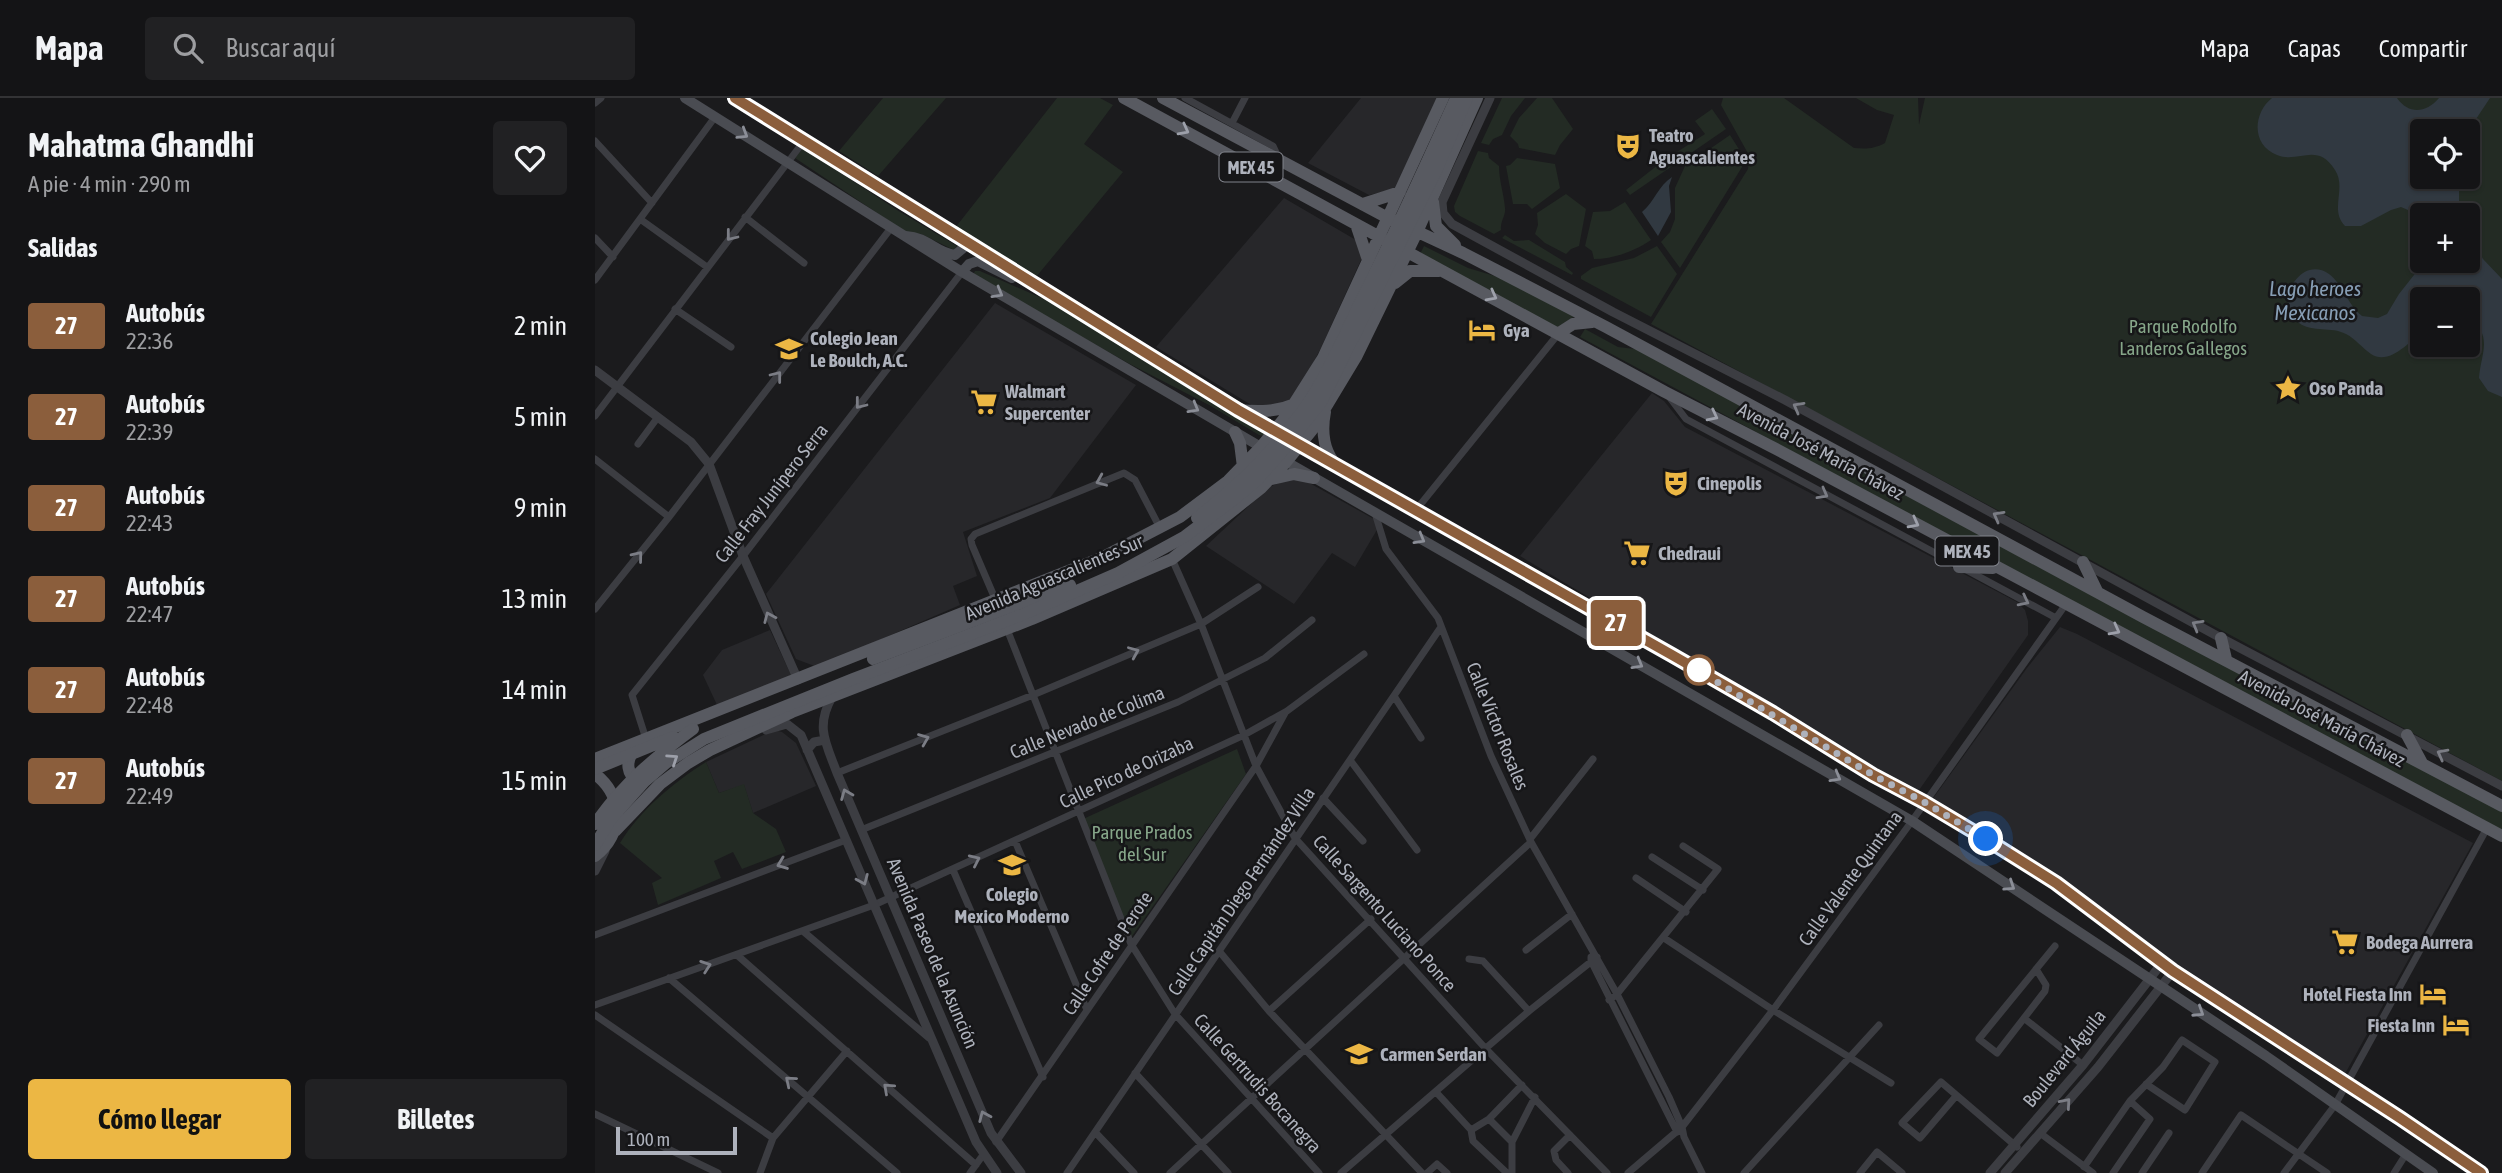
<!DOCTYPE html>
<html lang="es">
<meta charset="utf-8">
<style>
body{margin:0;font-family:"Asap Condensed",sans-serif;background:#212123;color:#f1f3f6;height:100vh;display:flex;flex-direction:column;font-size:26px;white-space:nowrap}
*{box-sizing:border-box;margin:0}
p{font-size:23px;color:#9d9ea1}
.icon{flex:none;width:38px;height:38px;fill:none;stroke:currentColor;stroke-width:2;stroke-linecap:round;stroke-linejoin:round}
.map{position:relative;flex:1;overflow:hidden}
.panel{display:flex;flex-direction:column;background:#141416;width:595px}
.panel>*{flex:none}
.badge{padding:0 14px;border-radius:5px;font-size:24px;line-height:46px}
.tools{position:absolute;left:1815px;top:21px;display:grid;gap:14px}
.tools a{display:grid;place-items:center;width:70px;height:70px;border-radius:7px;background:#141416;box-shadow:0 2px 5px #0004,0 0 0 2px #333335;font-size:35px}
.scale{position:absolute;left:21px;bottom:18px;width:121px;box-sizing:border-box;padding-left:7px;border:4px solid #aeb2bc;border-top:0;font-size:19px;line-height:24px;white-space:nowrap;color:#aeb2bc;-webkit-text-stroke:5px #161618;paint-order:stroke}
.you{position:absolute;width:35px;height:35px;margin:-18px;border:5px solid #fff;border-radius:50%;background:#1a73e8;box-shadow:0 0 0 10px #1a73e833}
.map>.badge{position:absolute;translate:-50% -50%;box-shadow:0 0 0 4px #fff}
h2{padding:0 28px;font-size:26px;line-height:63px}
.round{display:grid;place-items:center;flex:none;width:74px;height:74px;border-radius:7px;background:#212123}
.head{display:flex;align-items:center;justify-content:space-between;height:119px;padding:0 28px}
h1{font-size:33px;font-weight:700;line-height:52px}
.button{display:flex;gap:14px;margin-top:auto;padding:14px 28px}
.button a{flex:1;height:80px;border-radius:7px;background:#ecb744;color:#111;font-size:28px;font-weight:700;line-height:80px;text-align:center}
.button a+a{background:#212123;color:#f1f3f6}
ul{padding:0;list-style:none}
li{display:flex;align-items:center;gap:21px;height:91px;padding:0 28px}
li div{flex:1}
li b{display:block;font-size:26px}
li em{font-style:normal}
li .badge{min-width:77px;font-weight:700;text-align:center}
header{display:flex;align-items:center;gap:42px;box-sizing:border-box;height:98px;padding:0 35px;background:#141416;border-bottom:2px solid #333335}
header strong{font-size:33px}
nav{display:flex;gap:38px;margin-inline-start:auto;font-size:24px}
.search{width:490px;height:63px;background:#212123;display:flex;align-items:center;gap:18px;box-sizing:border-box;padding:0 24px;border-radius:7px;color:#9d9ea1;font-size:26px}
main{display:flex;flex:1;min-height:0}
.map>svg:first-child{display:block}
.built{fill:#27272a}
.green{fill:#232b24;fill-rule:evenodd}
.water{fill:#313941}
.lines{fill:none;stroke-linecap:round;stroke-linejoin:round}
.minor{stroke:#3c3d42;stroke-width:7}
.tertiary{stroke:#3c3d42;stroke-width:9}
.secondary{stroke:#4a4c52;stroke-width:10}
.primary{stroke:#585a61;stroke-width:12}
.primary-bridge{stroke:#585a61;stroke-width:12}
.oneway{stroke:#9da0aa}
.oneway2{stroke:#8b8e97}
.oneway3{stroke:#7b7d85}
.line-casing{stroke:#fff;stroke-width:16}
.line{stroke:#8b5e3c;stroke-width:10}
.walk{stroke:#aeb2bc;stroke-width:7;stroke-dasharray:0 12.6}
.stop-dot{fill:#fff;stroke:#8b5e3c;stroke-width:3.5}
.labels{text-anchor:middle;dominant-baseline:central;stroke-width:5;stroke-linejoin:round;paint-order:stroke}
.shield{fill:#161618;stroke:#80838b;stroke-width:2}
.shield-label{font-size:18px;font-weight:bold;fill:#aeb2bc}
.poi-label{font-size:19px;font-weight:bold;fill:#aeb2bc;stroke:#161618;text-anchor:start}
.park-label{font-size:19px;fill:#86a689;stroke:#161618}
.street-label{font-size:19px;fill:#aeb2bc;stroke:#161618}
.water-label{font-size:21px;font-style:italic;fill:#879eb5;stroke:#161618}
</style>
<header>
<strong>Mapa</strong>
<div class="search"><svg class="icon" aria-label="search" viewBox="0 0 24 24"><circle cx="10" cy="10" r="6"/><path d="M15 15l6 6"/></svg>Buscar aquí</div>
<nav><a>Mapa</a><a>Capas</a><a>Compartir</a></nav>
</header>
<main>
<section class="panel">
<div class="head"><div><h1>Mahatma Ghandhi</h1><p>A pie · 4 min · 290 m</p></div><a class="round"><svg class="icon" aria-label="heart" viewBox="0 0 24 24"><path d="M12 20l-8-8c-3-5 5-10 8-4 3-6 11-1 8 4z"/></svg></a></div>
<h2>Salidas</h2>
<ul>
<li><span class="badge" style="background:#8b5e3c;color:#fff">27</span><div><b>Autobús</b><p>22:36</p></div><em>2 min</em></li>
<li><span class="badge" style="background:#8b5e3c;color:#fff">27</span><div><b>Autobús</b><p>22:39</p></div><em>5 min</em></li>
<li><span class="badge" style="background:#8b5e3c;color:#fff">27</span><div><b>Autobús</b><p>22:43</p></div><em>9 min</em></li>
<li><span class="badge" style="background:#8b5e3c;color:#fff">27</span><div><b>Autobús</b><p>22:47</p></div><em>13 min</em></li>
<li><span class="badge" style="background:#8b5e3c;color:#fff">27</span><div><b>Autobús</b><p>22:48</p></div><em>14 min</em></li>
<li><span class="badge" style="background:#8b5e3c;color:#fff">27</span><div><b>Autobús</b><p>22:49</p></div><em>15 min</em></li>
</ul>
<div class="button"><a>Cómo llegar</a><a>Billetes</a></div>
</section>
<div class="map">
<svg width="1907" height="1075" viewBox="0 0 1907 1075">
<rect width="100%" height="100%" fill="#1b1b1d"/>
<!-- built -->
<path class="built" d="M766 0H842L800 91 774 97 713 65Z
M689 100 761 142 767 156 766 162 726 250 701 297 689 308H658L561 249Z
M400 205 541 287 455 400 368 434 382 478 358 488 365 507 222 569 201 561 171 496Z
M1057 295 1069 303 1090 329 1422 504 1430 512 1433 523V537L1322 695 925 458Z
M702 378 786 425 760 469 737 455 699 506 611 448 674 389Z
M1465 529 1482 536 1878 745 1746 983 1334 706 1432 570Z
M175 532 196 577 123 609 108 577 127 552Z
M179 632 187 634 201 645 221 688 158 715 149 687 124 695 111 664Z"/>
<!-- green -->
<path class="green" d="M288 0H351L283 78 244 53Z
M462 0H505L518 7 489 46 528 74 441 179 360 130Z
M907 0H930L916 18 907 37 898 41 894 47 886 45Z
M942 0H957L978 31 965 47 960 57 924 50 923 46 915 38 924 20Z
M1128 0H1189L1259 50C1271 51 1279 51 1290 45L1299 17 1282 12 1261 0H1323L1324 27 1330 0H1907V683L1056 226 1153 71 1155 59 1126 7ZM1827 33H1872V79H1827ZM1827 117H1872V163H1827ZM1827 201H1872V247H1827Z
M1117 11 1131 31 1035 97 1031 92 1068 63 1110 36 1100 23Z
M1135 37 1147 56V69L1085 170 1066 144 1075 134 1080 121V90L1090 68Z
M208 50 302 112 362 148 359 152 326 136 312 135 200 60Z
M883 53 893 55 894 60 904 68C904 83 909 96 910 110 911 118 905 123 906 132L899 136 865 118 860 114 859 108Z
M922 60 960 66 965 90 937 111 932 106H918L911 68 915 67Z
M971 96 991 111 984 148 976 151 971 156 950 145 940 136 943 127 942 115Z
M1030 104 1056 142C1040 153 1019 161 999 161L997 153 990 148 998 114 1015 113Z
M910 137 919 143 934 142 970 164 971 169 978 175 977 177 907 140Z
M829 148 873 170 920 184 983 216 961 230 825 156Z
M1062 148 1082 176 1056 219 986 181V178L997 170 1039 160Z
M380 173H385L449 201 531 248 671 334 669 338 664 337 614 307 533 265 378 177Z
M990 231 1023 249 1049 252 1907 711V736L985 239Z
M642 651 651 676 535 841 488 721Z
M111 664 124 695 149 686 158 715 181 731 191 754 147 771 138 754 119 763 126 780 63 807 57 785 67 780 25 745C46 711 78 685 111 664Z"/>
<!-- water -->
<path class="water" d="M1677 0H1802C1814 17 1831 15 1844 0H1895L1881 21 1873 40 1872 33H1827V79H1864V103L1867 117 1827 118 1806 109 1796 112 1766 128H1750C1734 112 1752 90 1740 72 1722 43 1704 66 1682 57 1656 47 1658 15 1677 0Z
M1077 79 1074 88 1076 114 1063 138 1047 114C1060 103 1063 88 1077 79Z
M1873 133 1888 161 1907 181V299L1893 293 1884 280C1886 254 1899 238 1873 219L1872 201H1827V234C1814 244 1794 268 1776 256 1767 250 1761 241 1751 236 1736 228 1718 235 1704 225 1678 205 1705 156 1734 176 1746 184 1753 207 1767 218L1783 220 1792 216 1804 196 1830 163H1872Z"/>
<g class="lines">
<!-- minor -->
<path class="minor" d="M590 0 678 48 684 61
M0 5 6 0
M637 25 650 0
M0 43 57 105
M150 119 209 165
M45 121 112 169
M0 140 18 159
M0 182 120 19
M80 211 136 249
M1075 300 1091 321 1461 520
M0 318 209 43
M43 346 63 319
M0 361 74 419
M821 412 964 235
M780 415 791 451 843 520 896 658 936 744 1022 896 1074 999 1087 1029 1089 1039 1107 1075
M577 461 606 526 661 668 700 740 891 951 1012 1075
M401 503 377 447 376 441 380 436 529 375 540 382 565 430
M0 511 74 419 296 130
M412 531 536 846 580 916 724 1075
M799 598 826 640
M51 641 37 597 148 458 367 174
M755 662 822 752
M242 675 438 597 606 526 663 489
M728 700 768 743
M266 732 583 604 670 560 717 522
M935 741 998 661
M420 743 492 912
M1057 759 1108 792
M358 772 448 979
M1041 780 1091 814
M209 834 334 940
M0 837 251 742
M1069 840 1178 912 1296 985
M931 852 977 816
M624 853 674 913 827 1075
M142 857 381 1067
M996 859V863L1082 1034
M874 861 888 863 934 913
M1441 871 1451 887 1450 893 1402 955 1384 941 1460 848
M74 880 302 1075
M1014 902 1022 896 1123 771 1088 748
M0 907 279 807 649 637 692 613 769 556
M674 913 776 821
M0 917 178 1040
M1430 921 1488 967
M540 975 633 1075
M841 994 876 1032 878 1043 912 1075
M1361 998 1325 1040 1307 1025 1346 984 1422 1049
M0 1016 123 1075
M894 1021 917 1044
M876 1032 894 1021 927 987
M500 1034 539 1075
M1445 1035 1498 1075
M401 1044 661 668 690 615
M1489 1069 1535 1003 1568 969 1587 942 1620 964 1590 1012 1551 986
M165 1075 178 1040 252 953
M375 1075 388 1057
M472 1075 846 529
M575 1075 936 744
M746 1075 934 913 1002 859
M832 1075 842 1066 852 1075
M917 1075V1044L940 999
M973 1075 961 1062 959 1053 975 1037
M1033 1075 1087 1029 1178 912 1317 723 1471 506
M1149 1075 1284 927
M1265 1075 1282 1054 1307 1075
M1518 1075 1555 1021 1535 1003
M1547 1075 1574 1035
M1607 1075 1646 1017 1732 1075
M1689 1075 1740 1007 1751 987 1892 730
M1799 1075 1811 1056"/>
<!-- tertiary -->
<path class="tertiary" d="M895 0 847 104 848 115 857 126 1018 214 1190 302 1626 540 1907 688
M0 272 96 344 114 366 148 458 203 582
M237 599C220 629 231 645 242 675L396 1035 426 1075
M171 632 192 626 206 637 381 1044 402 1075
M212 652 219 644 230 642
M0 773 10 753
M1395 1075 1488 967 1567 865
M1410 1075 1503 969 1578 873"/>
<!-- secondary -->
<path class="secondary" d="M90 0 367 174 671 352
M140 0 439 188 686 337
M311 138C333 139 340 154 360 157L373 146
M367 174 374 166 383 163 417 180
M700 345 1077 557 1178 616 1278 677 1329 703 1391 741 1461 785 1578 873 1805 1020 1886 1075
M685 360 1317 723 1671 958 1838 1075"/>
<!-- primary -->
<path class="primary" d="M529 0 1070 294 1183 352 1907 738
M568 0 793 120 868 155 1011 229 1548 519 1907 708
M838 104 841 128 860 147
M768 106 805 94
M761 126 773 162
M800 185 815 173H844
M964 235 978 226 997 224
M643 312C664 314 681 314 700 306
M730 314C726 335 729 357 746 372
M640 334 645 345 648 369
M677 381 699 376 719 380
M1488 464 1502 493
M1364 469 1398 470
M1626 540 1631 561
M278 561 455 494
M1812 637 1827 665
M40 651C30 663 31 677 45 685
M0 661 506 460 585 419 633 383 666 349 692 317 728 260 848 0
M0 676C29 698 29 736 0 758
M20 733 65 686 93 665 115 652 197 614 437 521 577 461 666 390 691 364 717 332 761 259 822 134 882 0"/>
<!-- primary-bridge -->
<path class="primary-bridge" d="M602 420C641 390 677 355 706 315 730 282 747 243 764 207 798 139 830 69 861 0
M455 494 475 487
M0 671 78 639
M0 726C27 687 60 659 98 631
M0 747 16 721 49 684 71 665 109 641 258 581 429 516 523 475 589 439 642 399 662 382 689 351 726 304 842 71 872 0"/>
</g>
<!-- one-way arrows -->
<defs><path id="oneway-chevron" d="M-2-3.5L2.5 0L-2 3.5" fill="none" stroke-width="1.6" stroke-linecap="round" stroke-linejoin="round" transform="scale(1.75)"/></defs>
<g class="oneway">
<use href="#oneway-chevron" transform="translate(589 32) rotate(28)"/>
<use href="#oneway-chevron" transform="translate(897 198) rotate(28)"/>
<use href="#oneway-chevron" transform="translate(1118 318) rotate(27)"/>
<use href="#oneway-chevron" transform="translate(1319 425) rotate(28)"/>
<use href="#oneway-chevron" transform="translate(1520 532) rotate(28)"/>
<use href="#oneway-chevron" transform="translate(78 661) rotate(-34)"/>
</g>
<g class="oneway2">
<use href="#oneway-chevron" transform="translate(148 36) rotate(32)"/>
<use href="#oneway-chevron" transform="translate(403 195) rotate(30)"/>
<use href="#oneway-chevron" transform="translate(599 310) rotate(30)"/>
<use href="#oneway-chevron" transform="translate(825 441) rotate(30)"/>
<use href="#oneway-chevron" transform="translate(1043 566) rotate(30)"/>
<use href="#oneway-chevron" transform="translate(1241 679) rotate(30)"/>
<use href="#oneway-chevron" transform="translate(1415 788) rotate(34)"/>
<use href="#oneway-chevron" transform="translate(1604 914) rotate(33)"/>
</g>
<g class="oneway3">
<use href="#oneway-chevron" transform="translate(136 138) rotate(128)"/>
<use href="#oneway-chevron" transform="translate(182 278) rotate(-52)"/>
<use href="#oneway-chevron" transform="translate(265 306) rotate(128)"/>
<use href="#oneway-chevron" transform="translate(1203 309) rotate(-151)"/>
<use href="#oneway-chevron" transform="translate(506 383) rotate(157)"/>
<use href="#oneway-chevron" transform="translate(1228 396) rotate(29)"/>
<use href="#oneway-chevron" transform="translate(1403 418) rotate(-151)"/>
<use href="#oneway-chevron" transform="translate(43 458) rotate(-51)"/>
<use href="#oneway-chevron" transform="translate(1429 503) rotate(27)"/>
<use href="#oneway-chevron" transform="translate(174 519) rotate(-114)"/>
<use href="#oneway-chevron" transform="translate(1602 527) rotate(-150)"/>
<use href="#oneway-chevron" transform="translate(539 554) rotate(-23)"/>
<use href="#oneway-chevron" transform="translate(329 641) rotate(-22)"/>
<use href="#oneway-chevron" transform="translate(1847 656) rotate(-152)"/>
<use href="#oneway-chevron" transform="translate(251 696) rotate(-112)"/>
<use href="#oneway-chevron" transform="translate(380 762) rotate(-25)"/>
<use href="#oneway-chevron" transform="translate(187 766) rotate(159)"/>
<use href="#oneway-chevron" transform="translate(268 782) rotate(67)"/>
<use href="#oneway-chevron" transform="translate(111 868) rotate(-19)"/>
<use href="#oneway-chevron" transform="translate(195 983) rotate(-140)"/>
<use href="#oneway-chevron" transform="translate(293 990) rotate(-138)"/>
<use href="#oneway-chevron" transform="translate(1471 1005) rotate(-49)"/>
<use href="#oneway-chevron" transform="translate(389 1018) rotate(-113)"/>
</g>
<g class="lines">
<defs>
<path id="line" d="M140 0 643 312 1077 557 1178 615 1278 677 1329 704 1391 741 1461 785 1578 873 1805 1020 1886 1075"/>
</defs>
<!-- line casing -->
<use href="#line" class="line-casing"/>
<!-- line -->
<use href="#line" class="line"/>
<!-- walk -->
<path class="walk" d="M1104 572 1097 569 1278 677 1329 704 1391 741"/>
</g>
<!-- icons -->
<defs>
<symbol id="theatre-bare" viewBox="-9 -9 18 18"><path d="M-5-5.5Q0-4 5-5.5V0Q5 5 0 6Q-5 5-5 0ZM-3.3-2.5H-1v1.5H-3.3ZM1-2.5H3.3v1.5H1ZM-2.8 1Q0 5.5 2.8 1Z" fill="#ecb744" stroke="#161618" stroke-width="2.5" paint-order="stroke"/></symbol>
<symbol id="hotel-bare" viewBox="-9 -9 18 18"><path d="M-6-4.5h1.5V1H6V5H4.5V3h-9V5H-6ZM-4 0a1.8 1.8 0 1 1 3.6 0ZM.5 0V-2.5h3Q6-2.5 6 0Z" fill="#ecb744" stroke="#161618" stroke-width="2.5" paint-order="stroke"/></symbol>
<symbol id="school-bare" viewBox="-9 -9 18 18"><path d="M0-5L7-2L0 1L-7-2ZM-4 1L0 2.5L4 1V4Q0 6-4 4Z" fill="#ecb744" stroke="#161618" stroke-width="2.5" paint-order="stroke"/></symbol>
<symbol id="sight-bare" viewBox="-9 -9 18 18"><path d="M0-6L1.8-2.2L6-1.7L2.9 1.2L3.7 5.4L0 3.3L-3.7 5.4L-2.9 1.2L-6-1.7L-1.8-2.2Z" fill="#ecb744" stroke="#161618" stroke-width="2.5" paint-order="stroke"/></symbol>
<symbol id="supermarket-bare" viewBox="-9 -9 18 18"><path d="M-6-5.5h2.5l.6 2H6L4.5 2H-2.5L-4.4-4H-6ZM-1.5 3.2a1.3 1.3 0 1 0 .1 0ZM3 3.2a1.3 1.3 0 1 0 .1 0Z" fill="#ecb744" stroke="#161618" stroke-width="2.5" paint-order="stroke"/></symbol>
</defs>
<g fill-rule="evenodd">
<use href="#theatre-bare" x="1014" y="29" width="38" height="38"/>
<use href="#hotel-bare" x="868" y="213" width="38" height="38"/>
<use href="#school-bare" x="175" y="232" width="38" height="38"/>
<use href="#sight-bare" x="1674" y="271" width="38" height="38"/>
<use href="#supermarket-bare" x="370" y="285" width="38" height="38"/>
<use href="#theatre-bare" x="1062" y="366" width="38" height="38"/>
<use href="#supermarket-bare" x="1023" y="436" width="38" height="38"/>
<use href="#school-bare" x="398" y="748" width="38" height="38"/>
<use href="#supermarket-bare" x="1731" y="825" width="38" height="38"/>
<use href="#hotel-bare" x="1819" y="877" width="38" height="38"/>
<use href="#hotel-bare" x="1842" y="908" width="38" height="38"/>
<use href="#school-bare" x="745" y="937" width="38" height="38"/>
</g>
<!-- markers -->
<circle class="stop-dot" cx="1104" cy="572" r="14"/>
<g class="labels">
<!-- shield labels -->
<g class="shield">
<rect x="624.5" y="54.5" width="63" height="29" rx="5"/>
<rect x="1340.5" y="438.5" width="63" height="29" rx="5"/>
</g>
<g class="shield-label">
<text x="656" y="69">MEX 45</text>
<text x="1372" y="453">MEX 45</text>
</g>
<!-- poi labels -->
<g class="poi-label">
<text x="1054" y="37">Teatro<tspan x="1054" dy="22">Aguascalientes</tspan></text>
<text x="908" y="232">Gya</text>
<text x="215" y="240">Colegio Jean<tspan x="215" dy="22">Le Boulch, A.C.</tspan></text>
<text x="1714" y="290">Oso Panda</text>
<text x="410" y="293">Walmart<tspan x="410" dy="22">Supercenter</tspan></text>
<text x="1102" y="385">Cinepolis</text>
<text x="1063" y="455">Chedraui</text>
<text x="417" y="796" text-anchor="middle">Colegio<tspan x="417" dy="22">Mexico Moderno</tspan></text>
<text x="1771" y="844">Bodega Aurrera</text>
<text x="1817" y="896" text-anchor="end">Hotel Fiesta Inn</text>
<text x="1840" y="927" text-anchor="end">Fiesta Inn</text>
<text x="785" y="956">Carmen Serdan</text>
</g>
<!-- park labels -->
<g class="park-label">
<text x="1588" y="228">Parque Rodolfo<tspan x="1588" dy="22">Landeros Gallegos</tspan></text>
<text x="547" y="734">Parque Prados<tspan x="547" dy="22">del Sur</tspan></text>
</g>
<!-- street labels -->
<g class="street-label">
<text transform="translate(1226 353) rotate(28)">Avenida José María Chávez</text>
<text transform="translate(176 395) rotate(-52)">Calle Fray Junípero Serra</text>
<text transform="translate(459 479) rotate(-23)">Avenida Aguascalientes Sur</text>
<text transform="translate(1727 620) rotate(28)">Avenida José María Chávez</text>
<text transform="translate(492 624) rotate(-22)">Calle Nevado de Colima</text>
<text transform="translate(903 628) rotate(68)">Calle Víctor Rosales</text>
<text transform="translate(531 674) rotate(-25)">Calle Pico de Orizaba</text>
<text transform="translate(1255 780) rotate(-54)">Calle Valente Quintana</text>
<text transform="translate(646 793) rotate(-56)">Calle Capitán Diego Fernández Villa</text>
<text transform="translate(790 815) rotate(48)">Calle Sargento Luciano Ponce</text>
<text transform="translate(338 855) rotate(67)">Avenida Paseo de la Asunción</text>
<text transform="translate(512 855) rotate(-56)">Calle Cofre de Perote</text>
<text transform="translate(1469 960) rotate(-51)">Boulevard Águila</text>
<text transform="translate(663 985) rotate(48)">Calle Gertrudis Bocanegra</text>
</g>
<!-- water labels -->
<g class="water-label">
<text x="1720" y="190">Lago heroes<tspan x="1720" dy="24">Mexicanos</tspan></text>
</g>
</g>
</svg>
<div class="tools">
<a><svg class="icon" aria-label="locate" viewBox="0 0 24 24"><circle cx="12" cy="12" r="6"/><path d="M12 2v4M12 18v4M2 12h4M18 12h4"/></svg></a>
<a>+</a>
<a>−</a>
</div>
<div class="scale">100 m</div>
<div class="you" style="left:1391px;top:741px"></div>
<b class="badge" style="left:1021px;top:525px;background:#8b5e3c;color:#fff">27</b>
</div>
</main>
